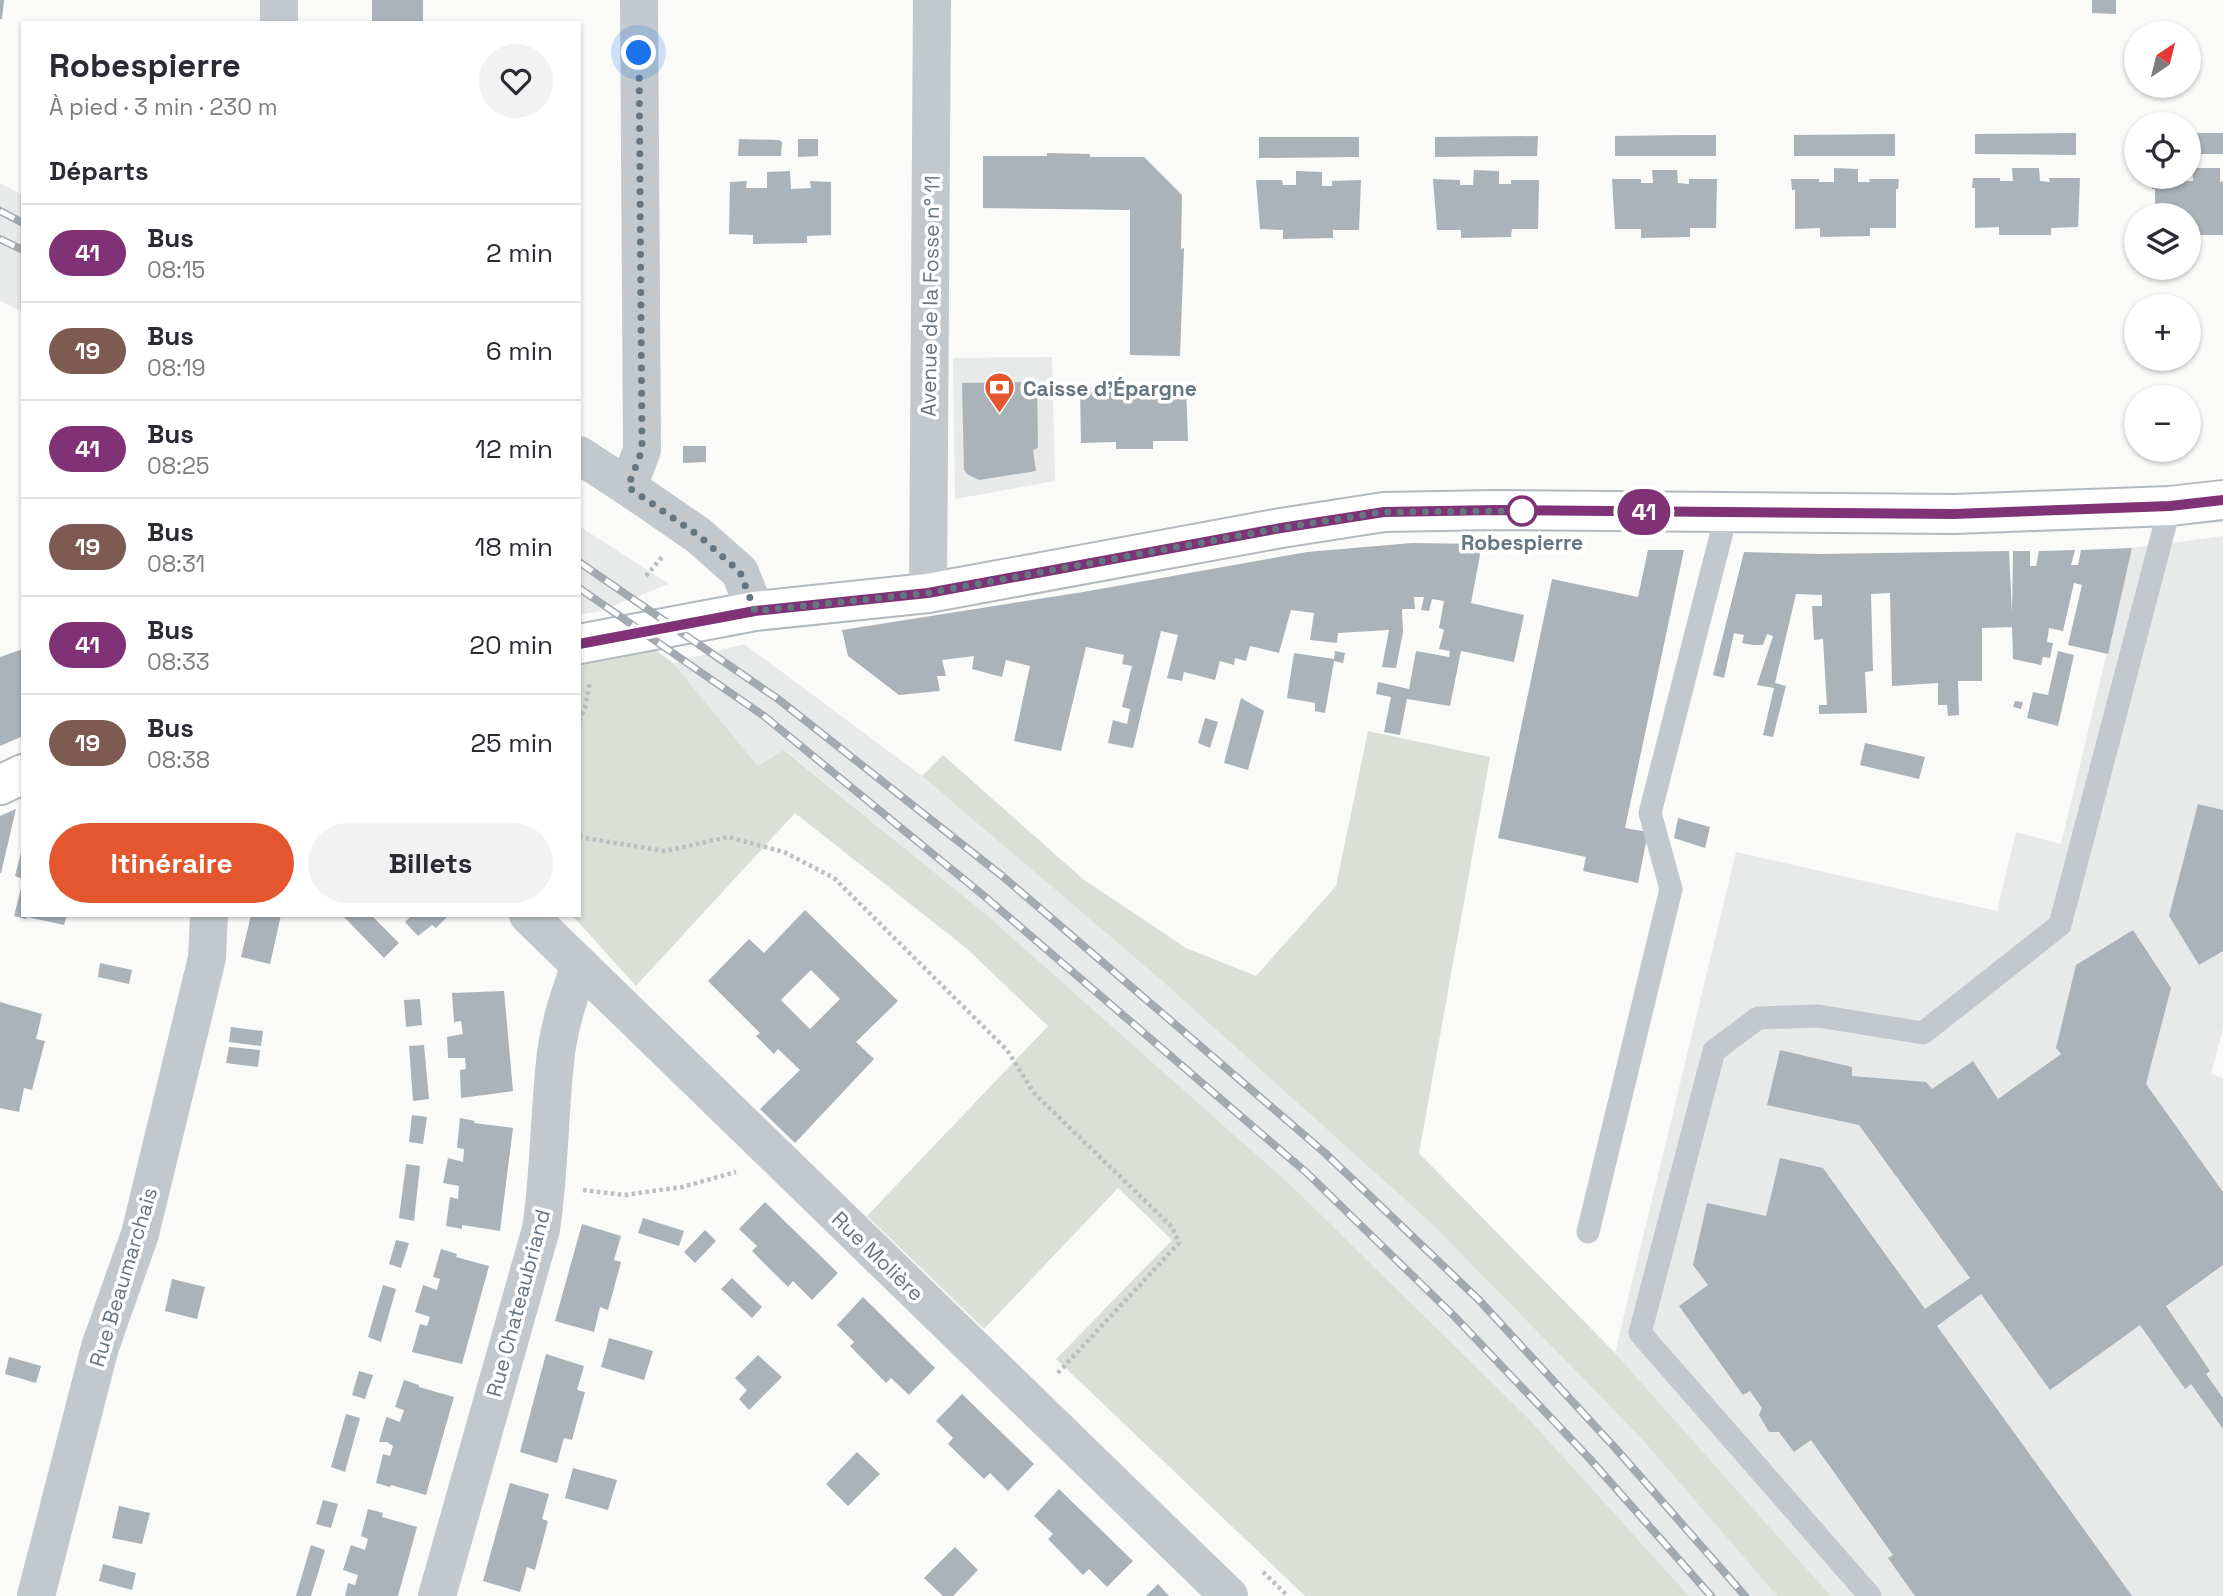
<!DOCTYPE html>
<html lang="fr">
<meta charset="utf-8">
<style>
body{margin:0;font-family:"Space Grotesk",sans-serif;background:#f2f2f3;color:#2b2b33;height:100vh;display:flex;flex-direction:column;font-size:26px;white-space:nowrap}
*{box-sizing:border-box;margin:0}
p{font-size:23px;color:#7c7c81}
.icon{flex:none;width:38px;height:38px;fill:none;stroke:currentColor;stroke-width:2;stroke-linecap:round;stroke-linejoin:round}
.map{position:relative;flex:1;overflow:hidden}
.side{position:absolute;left:21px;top:21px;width:560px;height:896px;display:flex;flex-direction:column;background:#fff;border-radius:0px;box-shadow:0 2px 5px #0004}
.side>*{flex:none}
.badge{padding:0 14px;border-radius:23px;font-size:24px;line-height:46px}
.needle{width:46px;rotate:35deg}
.tools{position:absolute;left:2124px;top:21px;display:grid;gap:14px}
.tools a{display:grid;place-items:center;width:77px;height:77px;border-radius:50%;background:#fff;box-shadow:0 2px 5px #0004;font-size:35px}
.you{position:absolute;width:35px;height:35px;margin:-18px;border:5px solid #fff;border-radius:50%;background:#1a73e8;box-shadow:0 0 0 10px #1a73e833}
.map>.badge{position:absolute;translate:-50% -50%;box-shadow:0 0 0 4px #fff}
h2{padding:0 28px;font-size:26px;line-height:63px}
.round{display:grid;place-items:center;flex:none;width:74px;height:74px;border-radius:37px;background:#f2f2f3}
.overview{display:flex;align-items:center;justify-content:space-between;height:119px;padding:0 28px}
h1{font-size:33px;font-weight:700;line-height:52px}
.primary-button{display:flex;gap:14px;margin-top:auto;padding:14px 28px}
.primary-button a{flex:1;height:80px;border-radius:42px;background:#e4572e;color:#fff;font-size:28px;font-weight:700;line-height:80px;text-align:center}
.primary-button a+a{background:#f2f2f3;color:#2b2b33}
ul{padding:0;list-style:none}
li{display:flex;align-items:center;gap:21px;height:98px;padding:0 28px;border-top:2px solid #e1e1e2}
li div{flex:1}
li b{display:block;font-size:26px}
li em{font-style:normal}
li .badge{min-width:77px;font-weight:700;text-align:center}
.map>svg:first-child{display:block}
.built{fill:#e8e9e9}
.green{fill:#dadfd7}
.building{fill:#aab3b9;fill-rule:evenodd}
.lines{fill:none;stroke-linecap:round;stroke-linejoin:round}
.secondary-casing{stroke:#b3babf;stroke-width:42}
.path{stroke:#bbbfc2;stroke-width:4.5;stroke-dasharray:3.5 3.5;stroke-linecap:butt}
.lane{stroke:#c3c8cc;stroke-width:23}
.street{stroke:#c3c8cc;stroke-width:38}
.secondary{stroke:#fff;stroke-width:38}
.rail-casing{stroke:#a2aab0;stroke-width:8}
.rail{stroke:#fff;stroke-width:5;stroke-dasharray:16;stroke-linecap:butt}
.line-casing{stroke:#fff;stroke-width:16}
.line{stroke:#7f3376;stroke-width:10}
.walk{stroke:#657683;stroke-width:7;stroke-dasharray:0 12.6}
.stop-dot{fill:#fff;stroke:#7f3376;stroke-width:3.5}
.labels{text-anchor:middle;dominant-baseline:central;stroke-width:7;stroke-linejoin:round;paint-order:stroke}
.street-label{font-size:21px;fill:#657683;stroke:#fff}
.poi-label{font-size:21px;font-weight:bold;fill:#657683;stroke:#fff;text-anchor:start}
.stop-label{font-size:21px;font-weight:bold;fill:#657683;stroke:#fff}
</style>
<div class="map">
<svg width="2223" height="1596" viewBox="0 0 2223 1596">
<rect width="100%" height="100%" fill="#fafaf8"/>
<!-- built -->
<path class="built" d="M0 183 23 195V312L0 301Z
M1052 357 1055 481 955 499 953 358Z
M579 526 669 584 600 611 579 615Z
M2223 536V1029L2211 1074 2223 1078V1596H1831L1615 1353 1736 852 1997 911 2016 832 2061 844 2132 548Z
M744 644 922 776 1161 980 1432 1224 1642 1439 1777 1596H1689L1530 1420 1294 1188 988 916 785 750 758 766 673 663Z"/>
<!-- green -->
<path class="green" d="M653 648 673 663 758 766 784 750 988 916 1294 1188 1530 1420 1689 1596H1305L1056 1359 1172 1240 1118 1188 984 1329 867 1216 1048 1026 966 948 795 813 636 986 572 915H579V663Z
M1368 731 1490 757 1419 1153 1615 1353 1831 1596H1777L1642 1439 1432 1224 1161 980 922 776 943 755 1083 879 1186 948 1256 976 1336 886Z"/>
<!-- building -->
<path class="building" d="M0 0H4L2 19H0Z
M372 0H423V23H372Z
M2092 0H2116V14L2092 13Z
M2076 133V155L1975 154V134Z
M2189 133H2223V154H2189Z
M1895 134V156H1794V135Z
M1684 135H1716V156H1615V136Z
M1538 136 1537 156 1435 157V137Z
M1259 137H1359V157L1259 158Z
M739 139 779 140 782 142 781 156H738Z
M798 139H818V156L798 157Z
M1047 153 1090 154V157H1144L1182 195 1181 249 1184 248 1180 356 1130 355V210L983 208V156H1047Z
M1834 168 1858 169V182H1870L1869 179H1899L1898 189H1896V228H1870V236L1820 237V228L1795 229V190H1792L1791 179H1819V182H1834Z
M2012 168H2039L2040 181 2050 182 2049 178H2080L2078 227 2051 228V235H1999V227L1975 228V188H1972L1973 178H2000V181H2013Z
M2192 168H2220V182L2223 181V235H2189V215H2155V189H2152V177L2180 178V181H2193Z
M1474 170 1499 171V184H1511V180H1539L1538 229H1512L1511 237 1461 238V230H1437L1433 179 1460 180V185H1473Z
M1652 170H1677L1678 183 1689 184V179H1717L1716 228H1690V237L1641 238V229H1615L1612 179H1641V183H1653Z
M790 171 791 189 811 188 810 181 831 182V235L807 236V243L753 244V235L729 234 730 182 747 181 746 188H767V172Z
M1296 171 1322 172V186H1332V181L1361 180 1359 230H1333V238L1283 239V230L1260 229 1256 180H1282L1283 185H1296Z
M1037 382 1038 448 1033 450 1036 471 979 480 967 474 964 470 962 383Z
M1186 386 1188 441H1153V449H1116V442L1081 443 1080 388Z
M683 446H706V462L683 463Z
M1412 543 1482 544 1471 603 1524 615 1514 662 1461 651 1450 706 1407 699 1400 735 1384 732 1391 697 1376 694 1378 682 1409 689 1416 651 1449 657 1450 651 1439 649 1444 630 1439 628 1444 601 1432 599 1429 611 1421 610 1424 597H1414L1415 609H1402L1403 632 1396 668 1382 667 1389 630 1338 633 1337 643 1310 640 1314 613 1291 610 1279 653 1250 646 1246 661 1235 658 1234 665 1220 661 1215 680 1184 672 1182 681 1167 678 1178 635 1161 631 1133 748 1108 743 1113 720 1127 724 1130 709 1122 707 1132 666 1122 664 1124 655 1086 647 1061 751 1014 741 1030 666 1006 660 1002 677 972 669 974 656 942 660 946 676H937L940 691 899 695 848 656 842 630 1083 592 1307 552Z
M2132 548 2108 654 2068 645 2082 585 2074 583 2063 631 2049 628 2047 642 2053 643 2050 658 2043 657 2041 665 2013 659 2012 627 1982 628V681H1958L1959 715 1948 716 1947 705H1938V683L1892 686 1890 593 1871 594 1873 671 1865 672 1867 713 1819 714V705H1827L1826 690 1823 639 1814 640 1812 606H1822V595L1796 594 1775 683 1786 686 1773 737 1763 735 1774 688 1757 685 1773 636 1767 634 1763 645H1753L1742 643 1744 635 1734 633 1724 678 1713 675 1744 552 1821 554 2009 551 2012 613 2013 551H2030V566H2036L2039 551 2075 550 2071 565H2078L2081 550Z
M1648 550H1684L1625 828 1648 832 1638 883 1583 871 1586 857 1498 838 1552 579 1638 597Z
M23 649V736L0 746V657Z
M1335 651 1345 653 1343 663 1334 661 1325 713 1315 711V703L1287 698 1294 653 1334 659Z
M2058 651 2074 655 2058 726 2027 718 2033 692 2048 695Z
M1241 698 1264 711 1248 770 1224 763Z
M2015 701 2023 702 2021 709 2013 707Z
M1205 718 1218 722 1210 748 1198 743Z
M1865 743 1925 757 1919 779 1860 765Z
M2198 804 2223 810V951L2199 965 2169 916Z
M16 809 1 873H0V816Z
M1678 818 1710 827 1705 848 1674 838Z
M22 849H23V879L15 876Z
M21 888 23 889V915H67L64 925 27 917 26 919 14 916Z
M805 910 898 1001 856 1042 874 1059 795 1143 760 1109 800 1070 778 1049 774 1054 756 1036 760 1033 708 981 749 939 764 953ZM811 970 840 999 810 1029 781 1000Z
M251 915H281L270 964 241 957Z
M342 915H371L399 943 384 958Z
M412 915H449L436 928 432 925 418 936 405 922Z
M2133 930 2171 988 2146 1084 2223 1192V1265L2166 1306 2210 1371 2206 1374 2223 1398V1429L2191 1384 2185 1389 2140 1325 2050 1390 1981 1294 1937 1326 2132 1596H1915L1888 1558 1893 1555 1811 1440 1794 1452 1779 1432H1769L1759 1415 1762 1408 1750 1391 1743 1395 1679 1306 1708 1285 1693 1265 1707 1203 1766 1216 1780 1158 1823 1168 1925 1309 1970 1278 1859 1125 1767 1105 1780 1050 1852 1067V1076L1926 1082 1932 1089 1973 1061 1998 1099 2061 1054 2056 1048 2076 965Z
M100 963 132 970 129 984 98 977Z
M504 991 513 1091 461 1098 460 1070 466 1069 465 1058H448L447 1037 463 1034 461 1021 454 1022 452 993Z
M420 999 422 1025 406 1027 404 1000Z
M0 1002 42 1014 36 1039 45 1041 32 1090 24 1088 19 1112 0 1108Z
M231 1027 263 1031 261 1046 229 1042Z
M424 1045 429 1099 413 1101 409 1046Z
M229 1047 260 1050 258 1067 226 1063Z
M412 1115 427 1117 423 1144 409 1142Z
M460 1118 475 1121 474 1123 513 1128 500 1231 462 1225V1229L446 1226 450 1197 458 1199 459 1186 443 1183 448 1158 463 1162 464 1149 457 1148Z
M406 1164 420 1166 414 1221 399 1218Z
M765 1202 838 1273 812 1300 793 1281 788 1287 752 1251 757 1246 739 1229Z
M643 1218 684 1231 679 1246 638 1233Z
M582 1224 621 1236 614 1260 621 1262 608 1310 600 1307 594 1332 555 1321Z
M705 1230 716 1241 695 1263 684 1252Z
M396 1240 409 1243 401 1268 389 1264Z
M441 1249 457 1254 456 1257 489 1266 462 1364 412 1352 420 1324 427 1326 430 1317 415 1312 423 1285 437 1290 440 1279 433 1277Z
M732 1278 762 1307 752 1318 721 1289Z
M172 1279 205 1287 197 1319 165 1311Z
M383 1285 396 1289 381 1342 368 1337Z
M863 1297 935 1368 909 1395 891 1378 886 1383 850 1346 854 1342 837 1325Z
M609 1338 653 1351 644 1380 601 1367Z
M546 1354 584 1366 577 1390 585 1392 572 1440 564 1438 557 1463 520 1452Z
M758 1355 782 1377 749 1410 739 1399 747 1390 735 1378Z
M9 1357 41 1366 36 1383 5 1374Z
M359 1371 373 1375 365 1399 352 1395Z
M404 1380 419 1385V1387L454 1397 426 1495 391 1485 390 1487 376 1483 383 1454 390 1456 393 1446 387 1442H379L386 1418 387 1417 400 1422 404 1410 395 1407Z
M962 1394 1034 1464 1008 1491 990 1473 984 1479 948 1444 953 1438 936 1421Z
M346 1414 360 1418 345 1472 331 1467Z
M857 1452 880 1474 848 1506 826 1484Z
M573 1468 617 1480 608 1510 565 1498Z
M510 1483 549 1494 542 1519 548 1521 535 1570 527 1567 520 1592 483 1581Z
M1059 1489 1133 1561 1107 1587 1089 1569 1083 1575 1048 1539 1053 1534 1034 1516Z
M323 1500 338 1504 331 1528 316 1524Z
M119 1506 150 1513 142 1544 112 1538Z
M368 1509 383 1513 382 1517 417 1527 398 1596H345L348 1583 355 1585 358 1575 343 1570 351 1545 365 1550 368 1539 361 1536Z
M311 1545 325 1550 311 1596H296Z
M955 1547 978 1570 953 1596H943L924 1578Z
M103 1564 136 1573 132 1590 99 1581Z
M1158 1584 1169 1596H1146Z"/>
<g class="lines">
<defs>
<path id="secondary" d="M579 644 755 611 928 593 1281 528 1384 512 1496 510 1954 514 2170 506 2223 500
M0 785 23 774"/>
</defs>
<!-- secondary casing -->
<use href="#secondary" class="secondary-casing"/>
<!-- path -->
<path class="path" d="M646 576 662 557
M579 721 585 708 590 681
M579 836 585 838 665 851 728 837 784 852 834 878 1007 1050 1034 1093 1172 1227 1179 1243 1056 1375
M583 1190 624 1195 682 1187 736 1172
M1263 1572 1288 1596"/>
<!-- lane -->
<path class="lane" d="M1588 1232 1671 889 1650 813 1727 512
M1870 1596 1640 1333 1714 1051 1758 1018 1818 1016 1923 1033 2060 925 2170 506"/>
<!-- street -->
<path class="street" d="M279 0V23
M639 0 642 450 628 487 698 535 740 572 755 611
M579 455 628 487
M928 593 932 0
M528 915 1229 1596
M36 1596 100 1347 140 1234 207 958 209 915
M437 1596 541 1229C550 1170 549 1111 556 1053 560 1022 570 994 580 965"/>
<!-- secondary -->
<use href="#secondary" class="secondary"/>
<defs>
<path id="rail" d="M0 211 23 223
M0 239 23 250
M579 562 778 699 1001 875 1325 1153 1479 1300 1617 1450 1745 1596
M579 588 764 716 983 895 1307 1173 1455 1317 1589 1458 1711 1596"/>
</defs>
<!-- rail casing -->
<use href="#rail" class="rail-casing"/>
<!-- rail -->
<use href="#rail" class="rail"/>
</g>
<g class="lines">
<defs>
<path id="line" d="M579 644 755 611 928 593 1281 528 1384 512 1496 510 1954 514 2170 506 2223 500"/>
</defs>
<!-- line casing -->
<use href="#line" class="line-casing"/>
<!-- line -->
<use href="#line" class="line"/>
<!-- walk -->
<path class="walk" d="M639 53 642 450 628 487 698 535 740 572 755 611 928 593 1281 528 1384 512 1522 511"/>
</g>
<!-- icons -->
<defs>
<symbol id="bank-pin" viewBox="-11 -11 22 30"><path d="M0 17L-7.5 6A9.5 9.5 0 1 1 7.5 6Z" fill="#e4572e" stroke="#fff"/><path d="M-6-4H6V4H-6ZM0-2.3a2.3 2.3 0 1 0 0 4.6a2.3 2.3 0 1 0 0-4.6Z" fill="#fff"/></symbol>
</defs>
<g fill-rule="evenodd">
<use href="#bank-pin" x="982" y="370" width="35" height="47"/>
</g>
<!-- markers -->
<circle class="stop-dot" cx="1522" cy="511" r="14"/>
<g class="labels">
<!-- street labels -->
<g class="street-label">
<text transform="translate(930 296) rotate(-89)">Avenue de la Fosse n° 11</text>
<text transform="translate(878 1256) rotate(44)">Rue Molière</text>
<text transform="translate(123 1277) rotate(-73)">Rue Beaumarchais</text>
<text transform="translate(518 1303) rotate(-75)">Rue Chateaubriand</text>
</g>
<!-- poi labels -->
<g class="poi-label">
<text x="1023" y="388">Caisse d'Épargne</text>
</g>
<!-- stop labels -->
<g class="stop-label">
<text x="1522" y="542">Robespierre</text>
</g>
</g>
</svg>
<div class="tools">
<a><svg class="needle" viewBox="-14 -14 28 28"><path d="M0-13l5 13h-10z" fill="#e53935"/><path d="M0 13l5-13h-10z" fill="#7c7c81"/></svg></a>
<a><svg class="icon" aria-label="locate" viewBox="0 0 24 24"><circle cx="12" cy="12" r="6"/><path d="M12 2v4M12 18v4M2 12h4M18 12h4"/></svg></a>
<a><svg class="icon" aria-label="layers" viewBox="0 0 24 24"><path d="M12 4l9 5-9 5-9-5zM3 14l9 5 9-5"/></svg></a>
<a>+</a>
<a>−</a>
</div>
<div class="you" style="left:639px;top:53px"></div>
<b class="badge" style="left:1644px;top:512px;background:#7f3376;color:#fff">41</b>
<section class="side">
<div class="overview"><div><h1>Robespierre</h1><p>À pied · 3 min · 230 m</p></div><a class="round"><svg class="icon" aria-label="heart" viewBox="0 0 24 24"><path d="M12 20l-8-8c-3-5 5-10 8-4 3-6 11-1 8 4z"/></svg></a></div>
<h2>Départs</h2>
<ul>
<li><span class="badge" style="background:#7f3376;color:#fff">41</span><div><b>Bus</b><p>08:15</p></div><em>2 min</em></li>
<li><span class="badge" style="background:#7d5a52;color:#fff">19</span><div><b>Bus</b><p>08:19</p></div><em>6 min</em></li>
<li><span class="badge" style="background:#7f3376;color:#fff">41</span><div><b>Bus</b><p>08:25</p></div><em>12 min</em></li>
<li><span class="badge" style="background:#7d5a52;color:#fff">19</span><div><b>Bus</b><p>08:31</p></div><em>18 min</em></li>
<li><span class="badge" style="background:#7f3376;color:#fff">41</span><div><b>Bus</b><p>08:33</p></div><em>20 min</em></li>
<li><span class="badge" style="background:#7d5a52;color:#fff">19</span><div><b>Bus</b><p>08:38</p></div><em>25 min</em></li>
</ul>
<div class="primary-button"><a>Itinéraire</a><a>Billets</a></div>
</section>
</div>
